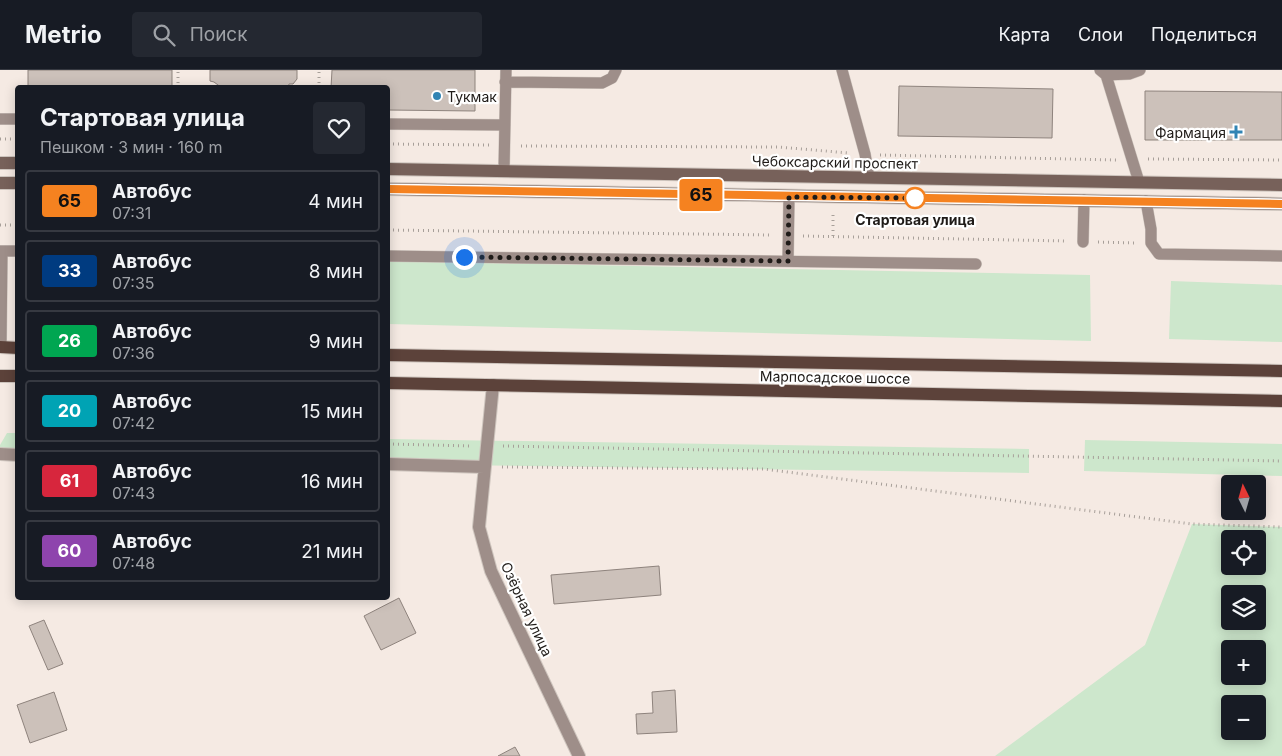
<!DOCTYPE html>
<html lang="ru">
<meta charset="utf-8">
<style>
body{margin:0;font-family:Inter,sans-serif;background:#242831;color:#f1f3f6;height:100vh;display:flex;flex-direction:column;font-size:19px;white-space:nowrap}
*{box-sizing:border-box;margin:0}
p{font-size:16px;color:#9ea1a6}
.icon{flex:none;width:28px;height:28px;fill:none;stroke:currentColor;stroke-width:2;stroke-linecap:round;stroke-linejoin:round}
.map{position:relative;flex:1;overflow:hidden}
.panel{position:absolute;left:15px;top:15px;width:375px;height:515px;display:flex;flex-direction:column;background:#171b24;border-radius:5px;box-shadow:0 2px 12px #0003}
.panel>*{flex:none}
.badge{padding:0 10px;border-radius:4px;font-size:18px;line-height:32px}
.needle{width:32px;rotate:355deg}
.buttons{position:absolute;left:1221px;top:405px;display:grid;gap:10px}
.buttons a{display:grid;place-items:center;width:45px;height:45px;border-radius:5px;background:#171b24;box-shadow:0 2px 12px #0003;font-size:25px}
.you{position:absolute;width:25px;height:25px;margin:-12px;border:4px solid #fff;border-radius:50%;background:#1a73e8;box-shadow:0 0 0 8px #1a73e833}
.map>.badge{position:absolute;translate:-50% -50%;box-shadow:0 0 0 2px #fff}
.round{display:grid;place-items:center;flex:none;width:52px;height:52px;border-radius:5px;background:#242831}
.head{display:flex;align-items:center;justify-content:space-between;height:85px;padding:0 25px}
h1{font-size:24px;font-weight:700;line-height:38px}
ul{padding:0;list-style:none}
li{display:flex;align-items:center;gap:15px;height:62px;margin:0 10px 8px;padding:0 15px;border:2px solid #363941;border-radius:5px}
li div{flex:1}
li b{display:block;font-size:19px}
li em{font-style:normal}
li .badge{min-width:55px;font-weight:700;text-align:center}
header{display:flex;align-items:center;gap:30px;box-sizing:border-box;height:70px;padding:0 25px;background:#171b24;border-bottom:1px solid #363941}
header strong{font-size:24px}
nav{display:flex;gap:28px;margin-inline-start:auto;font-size:18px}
.search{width:350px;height:45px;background:#242831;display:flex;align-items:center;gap:12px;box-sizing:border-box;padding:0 18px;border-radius:5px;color:#9ea1a6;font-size:19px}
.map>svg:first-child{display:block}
.green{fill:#cde7cc;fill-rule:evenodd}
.building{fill:#ccc1ba;stroke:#8e837d}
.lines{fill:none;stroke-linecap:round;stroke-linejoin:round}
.lane-casing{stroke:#cec5be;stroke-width:12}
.street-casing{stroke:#cec5be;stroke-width:14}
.secondary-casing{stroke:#cec5be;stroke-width:14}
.primary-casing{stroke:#cec5be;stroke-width:14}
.path{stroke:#a79f99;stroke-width:3;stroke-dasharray:1 4;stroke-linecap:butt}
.lane{stroke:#9e8e89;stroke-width:11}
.street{stroke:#9e8e89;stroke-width:12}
.secondary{stroke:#77615a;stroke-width:12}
.primary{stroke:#5c423a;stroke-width:12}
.line-casing{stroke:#fff;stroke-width:11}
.line{stroke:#f58220;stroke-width:8}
.walk{stroke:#1f1b18;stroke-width:5;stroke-dasharray:0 9}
.poi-dot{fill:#3184b4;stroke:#fff;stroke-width:2}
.stop-dot{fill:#fff;stroke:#f58220;stroke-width:2.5}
.labels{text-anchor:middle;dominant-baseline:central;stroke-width:4.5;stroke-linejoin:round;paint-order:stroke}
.poi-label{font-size:14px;fill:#1f1b18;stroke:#fff;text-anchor:start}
.street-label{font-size:14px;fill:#1f1b18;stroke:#fff}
.stop-label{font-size:14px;font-weight:bold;fill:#1f1b18;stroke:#fff}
</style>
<header>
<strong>Metrio</strong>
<div class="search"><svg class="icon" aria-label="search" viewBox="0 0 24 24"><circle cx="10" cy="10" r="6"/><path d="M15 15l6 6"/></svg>Поиск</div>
<nav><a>Карта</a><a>Слои</a><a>Поделиться</a></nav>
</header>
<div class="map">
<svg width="1282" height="686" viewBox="0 0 1282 686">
<rect width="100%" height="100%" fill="#f5eae3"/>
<!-- green -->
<path class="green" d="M388 191 1090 205 1091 271 388 254Z
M1171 211 1282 215V272L1169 269Z
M7 363H17V385L0 384V375Z
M388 369 1029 379V403L388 394Z
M1085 370 1282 374V406L1084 401Z
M1192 454 1282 457V686H995L1145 575ZM1230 469H1258V496H1230ZM1230 524H1258V551H1230ZM1230 579H1258V606H1230ZM1230 634H1258V661H1230Z"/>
<!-- building -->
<path class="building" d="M28 0H172V18H28Z
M210 0H297V9L293 14H289L288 18H222L214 12 210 11Z
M332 0H475V41L388 40V18H331Z
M899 16 1053 19 1052 68 898 66Z
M1145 21 1282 22V70H1145Z
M659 496 661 525 554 534 551 505Z
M399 528 416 563 381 580 364 546Z
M44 550 63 594 48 600 29 556Z
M675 620 677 662 637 664 636 644 653 643 652 622Z
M54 622 67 660 30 673 17 635Z
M515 677 520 686H498Z"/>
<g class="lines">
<defs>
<path id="lane" d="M842 0 865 84 869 107
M1100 0 1106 5 1139 112
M1106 5 1129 4 1140 0
M505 12 602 13 612 8 616 0
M0 49H18
M388 54 505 55
M504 100 506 0
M1146 131 1151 159V173L1159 184 1282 186
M1083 172 1084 130
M0 181H18
M388 186 976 194
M788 191 789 127
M1 277 2 181"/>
<path id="street" d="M493 315 479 457 491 501 579 686
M0 384 18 385
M388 394 484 397"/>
<path id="secondary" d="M0 93H18
M388 99 1282 115
M0 113H18
M388 119 1282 134"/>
<path id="primary" d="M0 277 18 278
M388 285 1282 301
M0 306H18
M388 313 1282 331"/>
</defs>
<!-- lane casing -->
<use href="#lane" class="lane-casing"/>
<!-- street casing -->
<use href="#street" class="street-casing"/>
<!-- secondary casing -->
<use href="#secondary" class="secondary-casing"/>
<!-- primary casing -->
<use href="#primary" class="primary-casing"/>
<!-- path -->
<path class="path" d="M178 18V0
M319 18V0
M0 69H18
M388 74 489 75
M521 76 778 77 849 83
M880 85 1116 90
M1148 89 1282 90
M0 155H18
M388 160 772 165
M803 166 1067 171
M833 166V141
M1098 172 1137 173
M388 374 472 376
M503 376 1282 391
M502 397 764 399 1192 454 1282 457"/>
<!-- lane -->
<use href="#lane" class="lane"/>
<!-- street -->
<use href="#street" class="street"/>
<!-- secondary -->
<use href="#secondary" class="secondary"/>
<!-- primary -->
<use href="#primary" class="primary"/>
</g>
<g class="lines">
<defs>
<path id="line" d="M388 119 1282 134"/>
</defs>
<!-- line casing -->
<use href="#line" class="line-casing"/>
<!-- line -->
<use href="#line" class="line"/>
<!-- walk -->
<path class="walk" d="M464 187 788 191 789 127 915 128"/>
</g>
<!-- markers -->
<g class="poi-dot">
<circle cx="437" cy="26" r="5"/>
<path d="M1233.5 54.5h5v5h5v5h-5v5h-5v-5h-5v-5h5z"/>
</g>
<circle class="stop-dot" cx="915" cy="128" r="10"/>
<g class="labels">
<!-- poi labels -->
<g class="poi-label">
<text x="447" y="26">Тукмак</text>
<text x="1226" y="62" text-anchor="end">Фармация</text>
</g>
<!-- street labels -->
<g class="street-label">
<text transform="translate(835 92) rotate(1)">Чебоксарский проспект</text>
<text transform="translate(835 307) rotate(1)">Марпосадское шоссе</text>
<text transform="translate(527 539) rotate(65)">Озёрная улица</text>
</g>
<!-- stop labels -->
<g class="stop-label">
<text x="915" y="149">Стартовая улица</text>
</g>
</g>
</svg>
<div class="buttons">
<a><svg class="needle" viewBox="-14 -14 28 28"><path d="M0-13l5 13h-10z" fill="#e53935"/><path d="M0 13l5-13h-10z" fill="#9ea1a6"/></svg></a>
<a><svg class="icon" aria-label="locate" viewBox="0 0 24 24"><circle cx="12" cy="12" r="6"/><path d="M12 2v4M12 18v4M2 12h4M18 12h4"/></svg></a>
<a><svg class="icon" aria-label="layers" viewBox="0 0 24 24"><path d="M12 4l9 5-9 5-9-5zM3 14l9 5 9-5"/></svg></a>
<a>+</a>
<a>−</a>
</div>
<div class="you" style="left:464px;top:187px"></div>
<b class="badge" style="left:701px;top:125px;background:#f58220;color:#111">65</b>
<section class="panel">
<div class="head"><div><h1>Стартовая улица</h1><p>Пешком · 3 мин · 160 m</p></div><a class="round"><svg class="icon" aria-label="heart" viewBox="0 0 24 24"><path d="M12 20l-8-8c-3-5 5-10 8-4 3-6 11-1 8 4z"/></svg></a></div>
<ul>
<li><span class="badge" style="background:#f58220;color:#111">65</span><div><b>Автобус</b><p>07:31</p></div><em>4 мин</em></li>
<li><span class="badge" style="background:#003b80;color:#fff">33</span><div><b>Автобус</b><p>07:35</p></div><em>8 мин</em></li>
<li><span class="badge" style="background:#00a651;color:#fff">26</span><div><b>Автобус</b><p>07:36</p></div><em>9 мин</em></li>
<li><span class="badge" style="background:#00a3b4;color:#fff">20</span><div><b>Автобус</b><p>07:42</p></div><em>15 мин</em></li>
<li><span class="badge" style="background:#d7263d;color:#fff">61</span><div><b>Автобус</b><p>07:43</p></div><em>16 мин</em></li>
<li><span class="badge" style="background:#8e44ad;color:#fff">60</span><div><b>Автобус</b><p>07:48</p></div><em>21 мин</em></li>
</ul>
</section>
</div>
